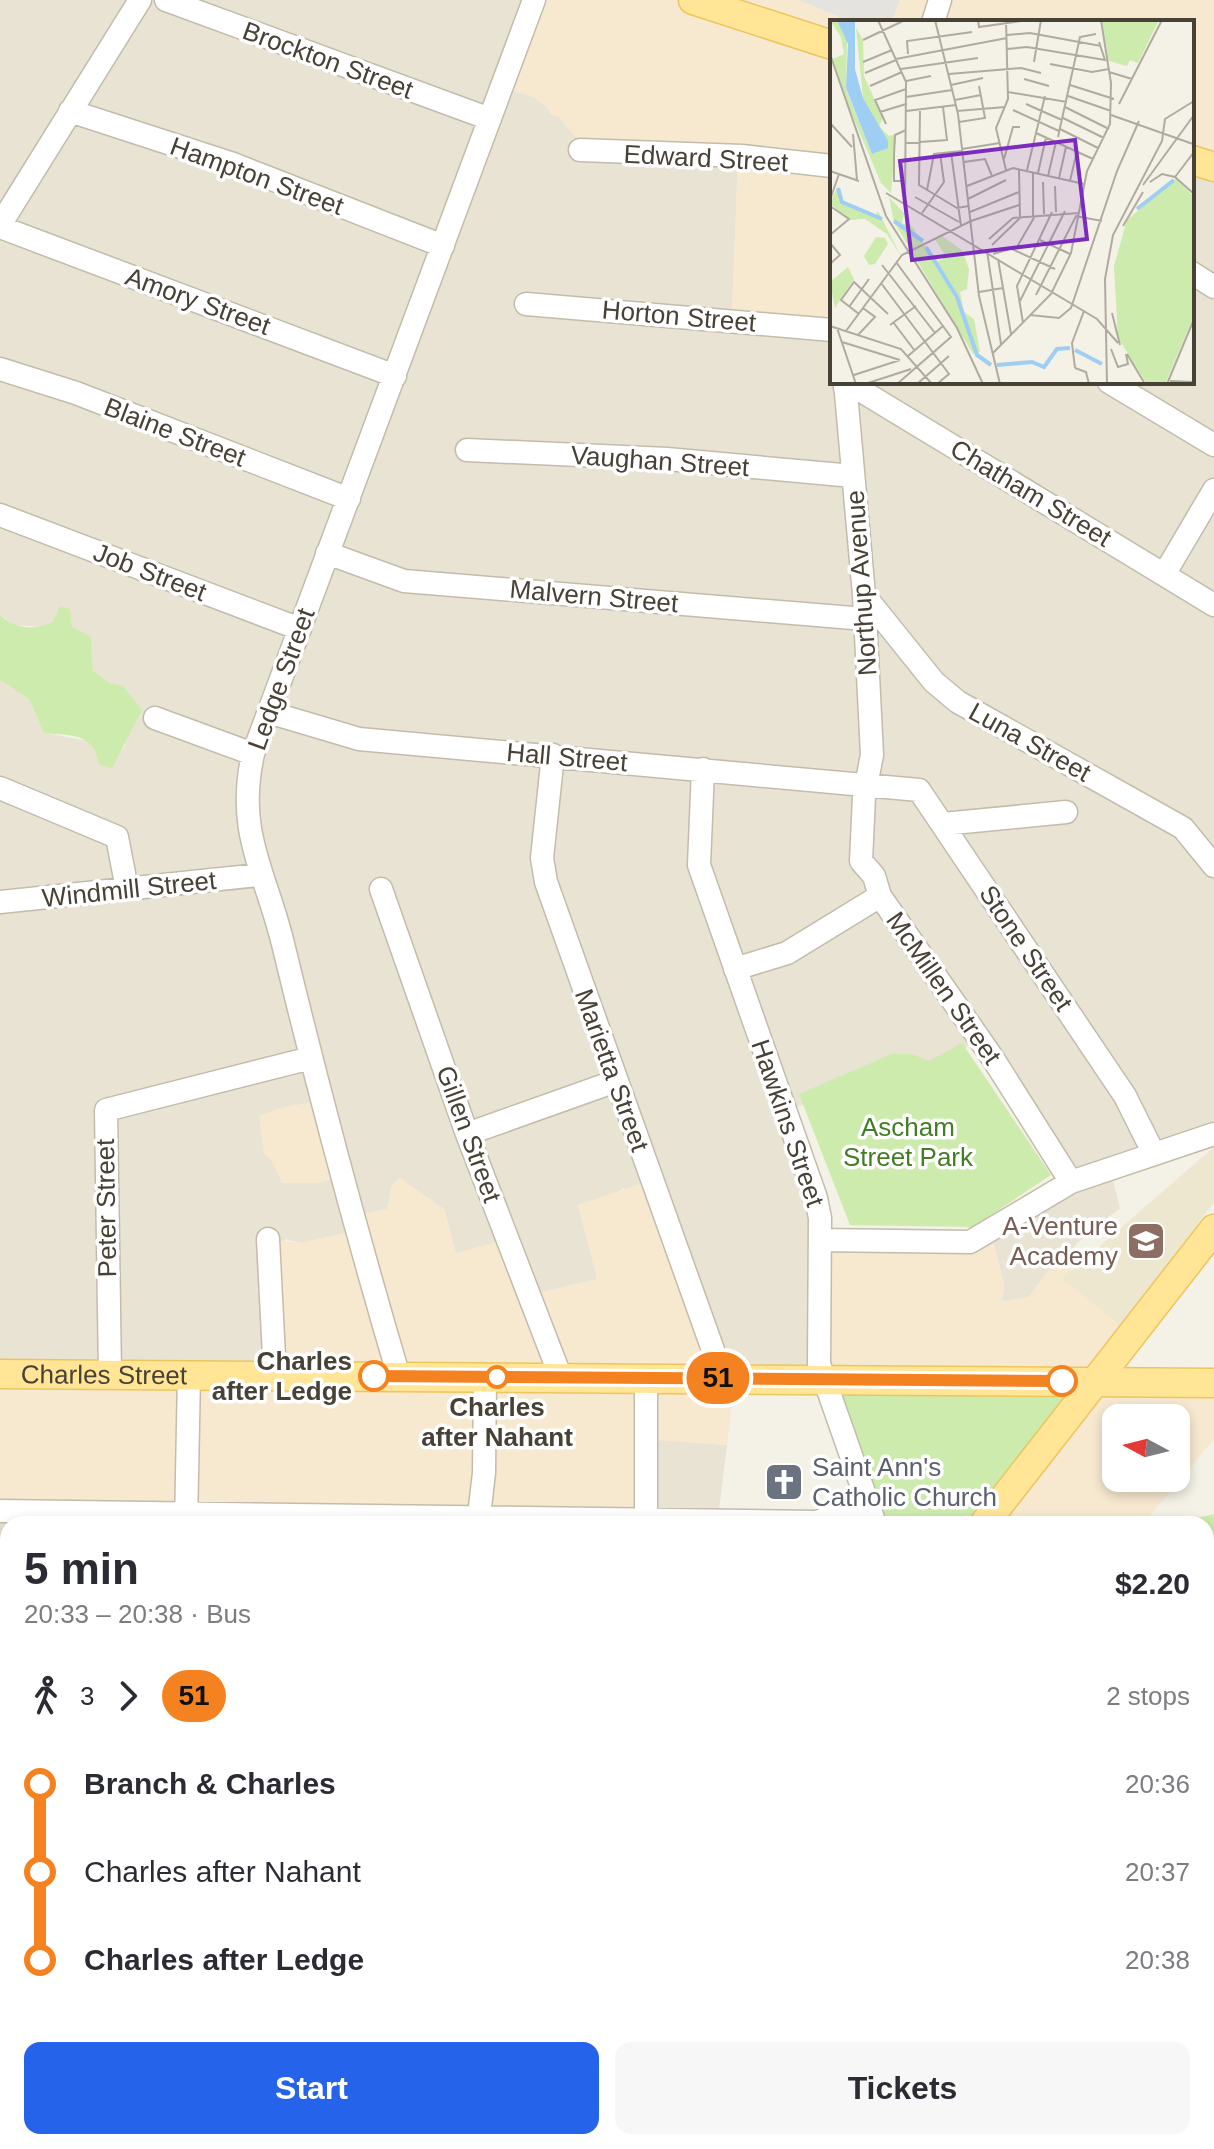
<!DOCTYPE html>
<meta charset="utf-8">
<style>
body{margin:0;font-family:Helvetica,sans-serif;background:#f7f7f7;color:#2b2b33;height:100vh;display:flex;flex-direction:column;font-size:30px;white-space:nowrap}
*{box-sizing:border-box;margin:0}
p{font-size:26px;color:#7c7c81}
.icon{flex:none;width:44px;height:44px;fill:none;stroke:currentColor;stroke-width:2;stroke-linecap:round;stroke-linejoin:round}
.map{position:relative;flex:1;overflow:hidden}
.details{position:absolute;left:0px;top:1516px;width:1214px;height:634px;display:flex;flex-direction:column;background:#fff;border-radius:24px 24px 0 0;box-shadow:0 4px 12px #0003}
.details>*{flex:none}
.badge{padding:0 16px;border-radius:26px;font-size:28px;line-height:52px}
.needle{width:52px;rotate:277deg}
.buttons{position:absolute;left:1102px;top:1404px;display:grid;gap:16px}
.buttons a{display:grid;place-items:center;width:88px;height:88px;border-radius:16px;background:#fff;box-shadow:0 4px 12px #0003;font-size:40px}
.map>.badge{position:absolute;translate:-50% -50%;box-shadow:0 0 0 4px #fff}
.legs{display:flex;align-items:center;gap:12px;height:88px;padding:0 24px;font-size:26px}
.legs p{margin-inline-start:auto}
.head{display:flex;align-items:center;justify-content:space-between;height:136px;padding:0 24px}
h1{font-size:44px;font-weight:700;line-height:60px}
.button{display:flex;gap:16px;margin-top:auto;padding:16px 24px}
.button a{flex:1;height:92px;border-radius:16px;background:#2563eb;color:#fff;font-size:32px;font-weight:700;line-height:92px;text-align:center}
.button a+a{background:#f7f7f7;color:#2b2b33}
ul{padding:0 24px;list-style:none}
li{display:flex;align-items:center;gap:28px;height:88px;font-size:30px}
li i{display:grid;place-items:center;width:12px;height:100%;margin:0 10px;background:currentColor}
li i::after{content:'';width:20px;height:20px;margin:-10px;border:6px solid;border-radius:50%;background:#fff}
li p{margin-inline-start:auto}
li:first-child i{background:linear-gradient(#0000 50%,currentColor 0)}
li:last-child i{background:linear-gradient(currentColor 50%,#0000 0)}
.map>svg:first-child{display:block}
.residential{fill:#e9e3d4}
.commercial{fill:#f7e8d0;fill-rule:evenodd}
.education{fill:#eee7cf}
.green{fill:#ccebad}
.parking{fill:#e5e3df}
.lines{fill:none;stroke-linecap:round;stroke-linejoin:round}
.stream{stroke:#9fcef5;stroke-width:4}
.minor-casing{stroke:#c3bcab;stroke-width:25}
.major-casing{stroke:#ebc65d;stroke-width:31}
.highway-casing{stroke:#e7aa2d;stroke-width:35}
.minor{stroke:#fff;stroke-width:22}
.major{stroke:#ffe595;stroke-width:28}
.highway{stroke:#ffd267;stroke-width:32}
.line-1-casing{stroke:#fff;stroke-width:18}
.line-1{stroke:#f58220;stroke-width:12}
.stop-1-dot{fill:#fff;stroke:#f58220;stroke-width:4}
.labels{text-anchor:middle;dominant-baseline:central;stroke-width:7;stroke-linejoin:round;paint-order:stroke}
.street-label{font-size:26px;fill:#484135;stroke:#fff}
.park-label{font-size:26px;fill:#437d24;stroke:#fff}
.education-label{font-size:26px;fill:#785e54;stroke:#fff;text-anchor:end}
.stop-label{font-size:26px;font-weight:bold;fill:#484135;stroke:#fff;text-anchor:end}
.worship-label{font-size:26px;fill:#5b616d;stroke:#fff;text-anchor:start}
.inset-river{fill:none;stroke:#9fcef5;stroke-width:4}
.inset-road{fill:none;stroke:#afab9f;stroke-width:2}
.view{fill:#7b2cbf;fill-opacity:0.15;stroke:#7b2cbf;stroke-width:4}
.inset-edge{fill:none;stroke:#484135;stroke-width:4}
</style>
<div class="map">
<svg width="1214" height="2149" viewBox="0 0 1214 2149">
<rect width="100%" height="100%" fill="#f4f1e6"/>
<!-- residential -->
<path class="residential" d="M0 0H532L502 87 534 97 559 117 578 140 738 160 732 312 832 324V382H1192V191L1199 163 1214 167V1136L1111 1173 1120 1208 1077 1243 1064 1264 1052 1266 1029 1297 1002 1302 1004 1285 992 1236 1073 1185 981 1037 941 1065 793 1108 822 1200 820 1371 726 1375 624 1188 608 1198 578 1205 598 1279 529 1295 456 1254 444 1209 392 1185 387 1209 354 1216 355 1231 301 1243 285 1239 272 1371 0 1375V680L29 699 44 733 89 741 112 768 115 757 125 746 123 687 110 683 93 671 91 637 53 622 43 627 13 625 0 614Z
M652 1439 727 1445 718 1518 651 1515Z
M0 1510 184 1524H8V2142H387L386 2149H0Z"/>
<!-- commercial -->
<path class="commercial" d="M532 0H1214V167L1199 163 1192 191V22H832V324L732 312 738 160 578 140 559 117 550 114 547 107 534 97 502 87Z
M320 1101 342 1177 318 1183H282L271 1160 264 1154 259 1116 283 1107Z
M400 1178 444 1209 456 1253 507 1239 529 1295 597 1279 578 1205 655 1179 735 1379 727 1445 652 1440 651 1515 0 1510V1375H269L268 1239 301 1243 355 1231 354 1216 387 1209 392 1185Z
M992 1236 1004 1285 1002 1301 1029 1297 1052 1266 1064 1264 1139 1330 1106 1377 1214 1382V1439L1143 1524H993L819 1380 826 1243ZM1116 1418H1176V1478H1116Z
M387 2142H520V2149H386Z"/>
<!-- education -->
<path class="education" d="M1214 1147V1202L1122 1326 1062 1279Z"/>
<!-- green -->
<path class="green" d="M60 606 70 609 72 627 91 637 93 671 110 683 123 686 142 710 112 768 99 765C94 732 72 736 44 733L29 699 0 680V614C12 629 36 631 53 622Z
M962 1043 1051 1175 973 1227 850 1225 799 1094 892 1054H912L929 1061Z
M836 1390 1079 1393 977 1524H888Z
M1214 1514V1728L1206 1734V1524H1172Z
M1214 1878V2099L1206 2103V1882Z
M1079 2142 1067 2149H762L759 2143Z"/>
<!-- parking -->
<path class="parking" d="M799 0H900L891 22 876 19 852 22Z
M1214 1758V1822L1206 1826V1763Z"/>
<g class="lines">
<!-- stream -->
<path class="stream" d="M1206 1893 1214 1889
M854 2149 869 2142"/>
<defs>
<path id="minor" d="M166 0 490 119
M933 22 940 0
M70 111 233 164 443 246
M580 150 742 156 832 166
M0 225 140 0
M0 227 395 376
M1192 273 1214 287
M526 304 832 330
M0 369 76 393 349 499
M845 382 864 595 872 755 864 796 861 861 874 876 880 896 992 1057 1071 1182
M1109 382 1214 445
M845 388 860 390 1214 605
M467 450 667 459 853 476
M0 515 300 629
M327 553 404 581 865 619
M1165 573 1214 490
M864 595 934 682 958 702 1183 828 1214 866
M268 712 359 739 919 790 1125 1096 1154 1154
M155 718 253 754
M553 755 542 858 546 882 723 1378
M703 769 699 865 816 1198 820 1218 819 1364 875 1524
M0 788 117 837 127 889
M943 824 1066 812
M381 889 467 1134 561 1378
M0 902 259 875
M735 969 787 953 880 896
M467 1134 616 1081
M268 1239 275 1376
M820 1240 970 1242 1071 1182 1214 1134
M110 1375 106 1110 311 1058
M399 1377C357 1235 319 1092 284 948 267 874 235 834 253 754L534 0
M0 1511 817 1522 869 1504
M186 1524 189 1375
M478 1524 484 1473 485 1377
M642 1524 646 1519V1378
M0 1646H8
M0 1736 8 1739
M0 1908 8 1909
M0 2074 8 2075
M1085 2142 1088 2149
M244 2149 245 2142"/>
<g id="major">
<path d="M693 0 832 45"/>
<path d="M1192 160 1214 167"/>
<path id="s1" d="M0 1374 1214 1383"/>
<path d="M984 1524 1214 1229"/>
<path d="M518 2149 524 2142"/>
</g>
<path id="highway" d="M1183 2149 1198 2142"/>
</defs>
<!-- minor casing -->
<use href="#minor" class="minor-casing"/>
<!-- major casing -->
<use href="#major" class="major-casing"/>
<!-- highway casing -->
<use href="#highway" class="highway-casing"/>
<!-- minor -->
<use href="#minor" class="minor"/>
<!-- major -->
<use href="#major" class="major"/>
<!-- highway -->
<use href="#highway" class="highway"/>
</g>
<g class="lines">
<defs>
<path id="line-1" d="M374 1376 1062 1381"/>
</defs>
<!-- line-1 casing -->
<use href="#line-1" class="line-1-casing"/>
<!-- line-1 -->
<use href="#line-1" class="line-1"/>
</g>
<!-- icons -->
<defs>
<symbol id="school-square" viewBox="-11 -11 22 22"><rect x="-9" y="-9" width="18" height="18" rx="4" fill="#8d6e63" stroke="#fff"/><path d="M0-5L7-2L0 1L-7-2ZM-4 1L0 2.5L4 1V4Q0 6-4 4Z" fill="#fff"/></symbol>
<symbol id="church-square" viewBox="-11 -11 22 22"><rect x="-9" y="-9" width="18" height="18" rx="4" fill="#6b7280" stroke="#fff"/><path d="M-1.2-6h2.4v3.5h3.3v2.4h-3.3V6h-2.4V-.1h-3.3v-2.4h3.3Z" fill="#fff"/></symbol>
</defs>
<g fill-rule="evenodd">
<use href="#school-square" x="1124" y="1219" width="44" height="44"/>
<use href="#church-square" x="762" y="1460" width="44" height="44"/>
</g>
<!-- markers -->
<g class="stop-1-dot">
<circle cx="374" cy="1376" r="14"/>
<circle cx="497" cy="1377" r="10"/>
<circle cx="1062" cy="1381" r="14"/>
</g>
<g class="labels">
<!-- street labels -->
<g class="street-label">
<text transform="translate(328 60) rotate(20)">Brockton Street</text>
<text transform="translate(706 158) rotate(3)">Edward Street</text>
<text transform="translate(257 176) rotate(20)">Hampton Street</text>
<text transform="translate(198 301) rotate(20)">Amory Street</text>
<text transform="translate(679 316) rotate(5)">Horton Street</text>
<text transform="translate(175 432) rotate(21)">Blaine Street</text>
<text transform="translate(660 461) rotate(4)">Vaughan Street</text>
<text transform="translate(1031 493) rotate(31)">Chatham Street</text>
<text transform="translate(150 572) rotate(21)">Job Street</text>
<text transform="translate(861 583) rotate(-94)">Northup Avenue</text>
<text transform="translate(594 596) rotate(5)">Malvern Street</text>
<text transform="translate(281 679) rotate(-70)">Ledge Street</text>
<text transform="translate(1030 742) rotate(29)">Luna Street</text>
<text transform="translate(567 757) rotate(5)">Hall Street</text>
<text transform="translate(129 889) rotate(-6)">Windmill Street</text>
<text transform="translate(1026 948) rotate(56)">Stone Street</text>
<text transform="translate(944 988) rotate(55)">McMillen Street</text>
<text transform="translate(612 1070) rotate(70)">Marietta Street</text>
<text transform="translate(788 1123) rotate(71)">Hawkins Street</text>
<text transform="translate(469 1134) rotate(70)">Gillen Street</text>
<text transform="translate(106 1208) rotate(-91)">Peter Street</text>
<text stroke="none"><textPath href="#s1" startOffset="104">Charles Street</textPath></text>
</g>
<!-- park labels -->
<g class="park-label">
<text x="908" y="1127">Ascham<tspan x="908" dy="30">Street Park</tspan></text>
</g>
<!-- education labels -->
<g class="education-label">
<text x="1118" y="1226">A-Venture<tspan x="1118" dy="30">Academy</tspan></text>
</g>
<!-- stop labels -->
<g class="stop-label">
<text x="352" y="1361">Charles<tspan x="352" dy="30">after Ledge</tspan></text>
<text x="497" y="1407" text-anchor="middle">Charles<tspan x="497" dy="30">after Nahant</tspan></text>
</g>
<!-- worship labels -->
<g class="worship-label">
<text x="812" y="1467">Saint Ann's<tspan x="812" dy="30">Catholic Church</tspan></text>
</g>
</g>
<!-- overview -->
<g transform="translate(830 20)">
<rect width="364" height="364" fill="#f4f1e6"/>
<path d="M0 0H8L17 22 16 69 42 134 58 124 33 78 26 8 33 20 34 56 53 98 49 106 59 116 66 114 61 173 51 163 17 83 3 39 14 34 11 17ZM272 0H329L308 43 300 40 297 46 279 41ZM346 159 364 177V295L335 364H317L288 318 284 246 297 200ZM7 168 13 182 46 195 48 191 71 236 57 214 35 199 19 200 0 183ZM59 177 74 193 72 204H80L107 242 116 237 105 219 112 216 132 230 139 249 137 269 130 272 134 292 144 299 150 332 143 334 64 202ZM46 217 55 218 58 224 45 244 39 245 34 236ZM18 247 24 259 5 288 0 262Z" fill="#ccebad"/>
<path d="M7 0H25V49L33 78 58 121V128L42 134 16 68 18 24Z" fill="#9fcef5"/>
<path class="inset-river" d="M8 168 12 182 52 199M307 189 344 160M64 201 93 221M96 227 127 277 147 335 161 345M245 330 272 344M167 345 202 342 214 347 227 329 240 328"/>
<path class="inset-road" d="M48 0 76 62 75 184M105 0 128 94 149 276 170 364M148 0 149 7 198 0M176 0 178 79 166 108 176 150M177 15 200 13 271 26M33 20 75 0M177 29 197 27 275 40 269 22M0 34 56 196 127 308 153 364M78 34 77 21 142 12M66 39 177 18M33 42 62 30M204 42 211 0M220 44 262 52 279 49M71 49 148 38M279 52 302 59M35 53 66 40M119 54 191 48 211 53M194 59 219 66M76 61 101 56M121 65 153 58M240 65 284 79M40 66 72 52M178 72 237 82M238 76 281 91M76 77 122 70M125 80 151 75M196 84 232 100M289 84 332 0M235 87 279 109M183 90 229 111M76 91 126 85M90 91 89 165 127 188 139 186M127 91 175 87M50 92 76 84M281 95 363 124M233 98 274 118M129 102 155 98 149 66M0 103 22 127M56 104 45 80 76 69M230 109 268 128M206 113 263 139M23 114 27 160M228 117 250 17 266 14M76 123 117 120 113 87M132 129 170 123M121 132 131 206M364 132 345 157 364 174M174 139 183 107H190M134 142 155 139 162 156M189 149 190 198M197 150 215 76M0 151 29 161M208 153 216 117M218 156 226 122M229 158 236 127M76 161H64V135L65 115 76 110M240 161 247 131M213 162 214 194M320 162 332 154 345 157M313 165 364 95M137 166 183 148 254 164M225 166 226 192M97 170 104 134 132 131M56 173 267 299 288 323M85 177 129 202M138 179 176 160M0 180 9 154M0 186 19 199 0 215M140 192 189 172M92 193 114 162 110 133M203 196V152M293 206 313 172M159 219 183 198 249 193M210 220 240 234M0 223 10 235 0 244M162 225 190 198M182 229 225 249M157 231 171 324M163 234 187 227 205 196M168 239 181 314M66 242 121 317 67 364M52 245 105 313M51 263 119 354 107 364M149 272 173 268M206 275 246 196 272 201M189 283 235 191M19 287 39 259M282 293 290 325M29 294 11 280 24 262 58 294M200 295 229 298 241 288 287 151 309 101M63 302 85 331M193 303 187 266 222 192M60 305 86 286M0 306 71 329 102 364M7 308 26 364M16 311 72 235 141 201 189 185M28 315 45 297 33 288M12 322 70 340M281 329 288 347 298 344 296 334M163 333 221 274 241 233 257 151 280 104 281 63 271 0M297 334 315 364M78 336 113 306M245 348 242 323 254 291M245 348 256 352 259 364M24 355 70 340M340 361 364 362M35 364 81 349M87 364 119 336M277 364 275 259 283 215 332 121 335 99 364 81M337 364 364 299"/>
<path class="view" d="M245 120 257 219 82 240 70 141Z"/>
<rect width="364" height="364" class="inset-edge"/>
</g>
</svg>
<div class="buttons">
<a><svg class="needle" viewBox="-14 -14 28 28"><path d="M0-13l5 13h-10z" fill="#e53935"/><path d="M0 13l5-13h-10z" fill="#7c7c81"/></svg></a>
</div>
<b class="badge" style="left:718px;top:1378px;background:#f58220;color:#111">51</b>
<section class="details">
<div class="head"><div><h1>5 min</h1><p>20:33 – 20:38 · Bus</p></div><b>$2.20</b></div>
<div class="legs"><svg class="icon" aria-label="walk" viewBox="0 0 24 24"><circle cx="13" cy="4" r="2"/><path d="M13 8l-2 6 4 7M11 14l-3 7M7 12l3-4h3l4 4"/></svg>3<svg class="icon" aria-label="forward" viewBox="0 0 24 24"><path d="M9 5l7 7-7 7"/></svg><b class="badge" style="background:#f58220;color:#111">51</b><p>2 stops</p></div>
<ul>
<li><i style="color:#f58220"></i><b>Branch &amp; Charles</b><p>20:36</p></li>
<li><i style="color:#f58220"></i><span>Charles after Nahant</span><p>20:37</p></li>
<li><i style="color:#f58220"></i><b>Charles after Ledge</b><p>20:38</p></li>
</ul>
<div class="button"><a>Start</a><a>Tickets</a></div>
</section>
</div>
